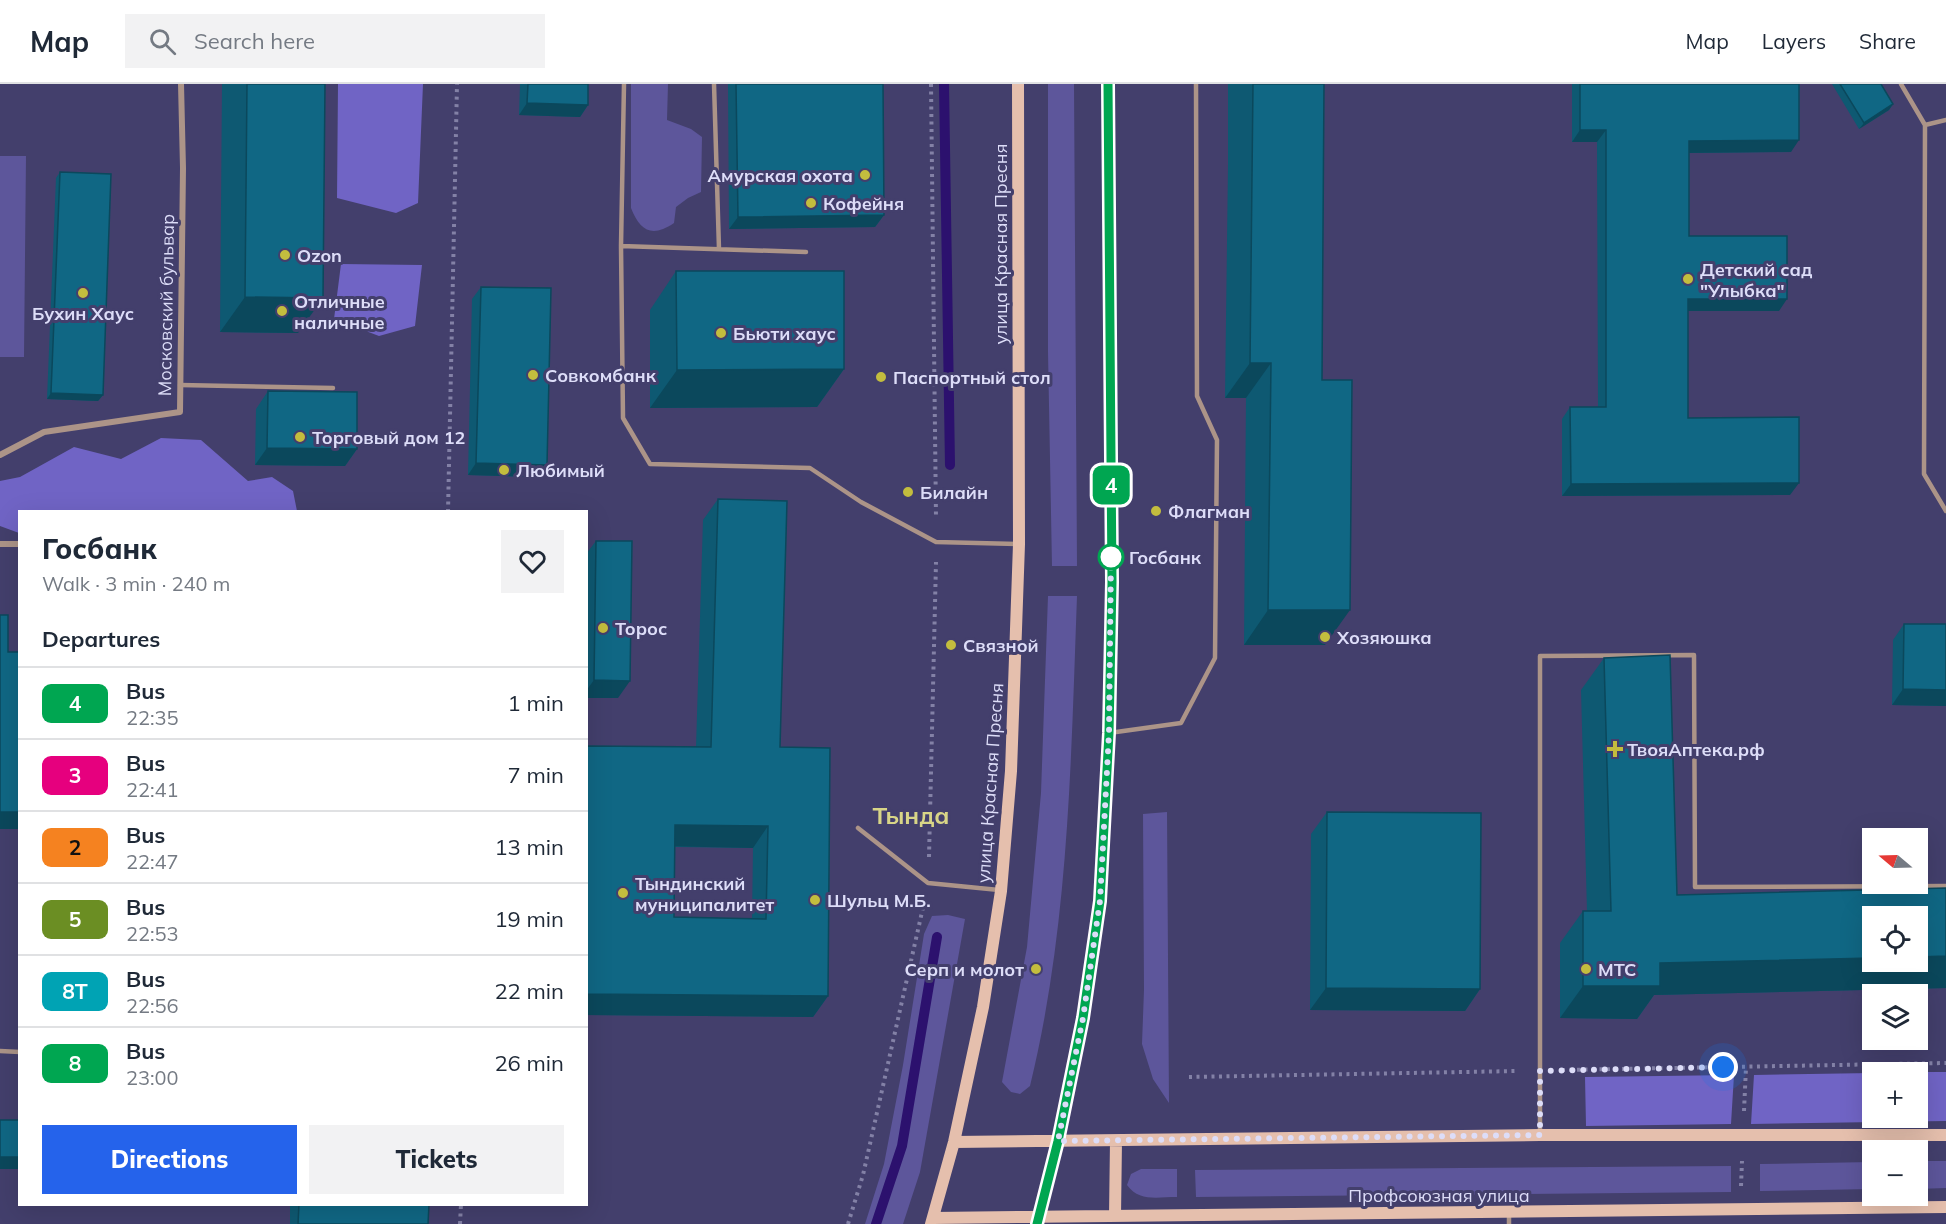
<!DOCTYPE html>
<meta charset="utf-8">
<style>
body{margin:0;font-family:Mulish,sans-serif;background:#f2f2f3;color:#1f2937;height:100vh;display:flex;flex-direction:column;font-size:22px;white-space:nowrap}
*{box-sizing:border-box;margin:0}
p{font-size:20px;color:#747a83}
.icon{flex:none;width:33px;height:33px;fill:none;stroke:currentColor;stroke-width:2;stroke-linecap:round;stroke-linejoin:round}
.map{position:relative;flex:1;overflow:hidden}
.drawer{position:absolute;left:18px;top:426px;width:570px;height:696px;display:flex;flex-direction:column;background:#fff;border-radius:0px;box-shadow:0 6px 24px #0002}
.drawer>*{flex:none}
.badge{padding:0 12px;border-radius:9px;font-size:21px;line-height:39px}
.needle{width:39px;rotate:289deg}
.buttons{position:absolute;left:1862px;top:744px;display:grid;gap:12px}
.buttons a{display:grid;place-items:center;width:66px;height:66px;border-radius:0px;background:#fff;box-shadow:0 6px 24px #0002;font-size:30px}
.you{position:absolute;width:30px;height:30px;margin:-15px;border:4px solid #fff;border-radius:50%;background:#1a73e8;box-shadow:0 0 0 9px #1a73e833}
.map>.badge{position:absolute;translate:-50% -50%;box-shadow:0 0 0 3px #fff}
h2{padding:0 24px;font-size:22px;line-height:54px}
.round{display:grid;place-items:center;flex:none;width:63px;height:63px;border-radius:0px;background:#f2f2f3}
.head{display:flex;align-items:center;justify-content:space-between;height:102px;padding:0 24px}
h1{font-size:28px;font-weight:800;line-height:45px}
.cta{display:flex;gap:12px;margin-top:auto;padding:12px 24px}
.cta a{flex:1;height:69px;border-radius:0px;background:#2563eb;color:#fff;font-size:24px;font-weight:800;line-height:69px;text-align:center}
.cta a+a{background:#f2f2f3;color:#1f2937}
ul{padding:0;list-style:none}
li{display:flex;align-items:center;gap:18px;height:72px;padding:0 24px;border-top:2px solid #e0e1e3}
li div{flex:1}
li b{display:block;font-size:22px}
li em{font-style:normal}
li .badge{min-width:66px;font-weight:700;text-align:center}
header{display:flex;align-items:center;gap:36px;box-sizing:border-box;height:84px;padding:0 30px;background:#fff;border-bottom:2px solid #e0e1e3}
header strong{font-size:28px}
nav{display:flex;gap:33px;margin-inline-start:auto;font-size:21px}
.search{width:420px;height:54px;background:#f2f2f3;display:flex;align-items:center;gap:15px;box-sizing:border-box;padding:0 21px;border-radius:0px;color:#747a83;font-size:22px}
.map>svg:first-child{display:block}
.green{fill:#5d569b}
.forest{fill:#7064c5}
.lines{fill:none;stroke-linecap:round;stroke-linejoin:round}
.stream{stroke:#2c116e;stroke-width:10}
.path{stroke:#8381a6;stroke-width:4;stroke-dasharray:3 4.5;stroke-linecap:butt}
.lane{stroke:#ac9488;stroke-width:4.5}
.street{stroke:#ac9488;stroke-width:6}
.secondary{stroke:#e5bfad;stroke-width:12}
.wall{fill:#0e5972;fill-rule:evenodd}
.shaded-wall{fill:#0b485c}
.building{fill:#106784;stroke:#0b485c;stroke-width:1.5;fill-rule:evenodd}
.line-casing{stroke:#fff;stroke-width:14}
.line{stroke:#00a651;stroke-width:9}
.walk{stroke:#ddddf8;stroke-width:6;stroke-dasharray:0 10.8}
.poi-dot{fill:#c3bd3e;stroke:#433f6c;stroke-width:2}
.stop-dot{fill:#fff;stroke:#00a651;stroke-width:3}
.labels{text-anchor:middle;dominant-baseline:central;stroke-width:6;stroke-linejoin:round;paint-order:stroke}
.poi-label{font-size:18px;font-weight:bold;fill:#ddddf8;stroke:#433f6c;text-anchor:start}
.street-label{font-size:18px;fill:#ddddf8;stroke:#433f6c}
.stop-label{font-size:18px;font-weight:bold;fill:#ddddf8;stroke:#433f6c;text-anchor:start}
.district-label{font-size:24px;font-weight:bold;fill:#d8d587;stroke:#433f6c}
</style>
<header>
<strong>Map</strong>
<div class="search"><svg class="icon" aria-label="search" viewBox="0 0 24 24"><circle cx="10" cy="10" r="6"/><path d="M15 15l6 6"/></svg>Search here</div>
<nav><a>Map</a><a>Layers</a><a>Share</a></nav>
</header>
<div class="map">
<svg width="1946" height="1140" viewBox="0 0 1946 1140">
<rect width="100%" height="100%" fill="#433f6c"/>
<!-- green -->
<path class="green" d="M631 0H668L667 36 691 45 702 53 701 108 688 114 676 123 674 139C652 154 640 147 631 124Z
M1048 0H1074L1077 482H1052L1048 268Z
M0 72H26L24 273H0Z
M1048 512H1077C1071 675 1069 842 1030 1002L1020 1010 1011 1008 1002 998 1027 863 1041 709Z
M1167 728 1169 1019 1153 995 1142 960 1144 906 1143 730Z
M948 831 965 835 920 1088 903 1140H865L884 1080 903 981 924 850 932 832Z
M1917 1077H1946V1104L1917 1105Z
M1872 1078V1105L1760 1107V1080Z
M1731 1082V1108L1196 1113 1195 1086Z
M1141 1085H1177V1113C1157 1113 1139 1118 1127 1101L1131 1090Z"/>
<!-- forest -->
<path class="forest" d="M338 0H423L418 119 396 129 337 114Z
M341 180 422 181 415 242 379 252 334 235Z
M161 354 201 356 248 397 272 393 293 407 297 427 20 428 19 449 0 442V397L20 393 74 363 121 375Z
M1914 988H1946V1037L1751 1040 1754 991 1872 989V1034H1917V988Z
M1734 991 1731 1040 1586 1042 1585 993Z"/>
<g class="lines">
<!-- stream -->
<path class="stream" d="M944 0 950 381
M876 1140 902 1062 937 853"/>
<!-- path -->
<path class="path" d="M931 0 936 434
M448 428 457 0
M929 773 936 478
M1562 986 1946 979
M1189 993 1518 987
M1744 1027 1746 983
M1741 1102 1742 1077
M460 1140 461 1120
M848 1140 863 1091 924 819"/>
<!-- lane -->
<path class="lane" d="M624 0 621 162 623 334 650 380 810 384 861 418 936 458 1017 460
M714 0 719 165
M1901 0 1925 41 1946 36
M1925 41 1924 390 1946 427
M621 162 806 168
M180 301 333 304
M1109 649 1181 639 1215 574 1217 356 1197 312 1196 0
M858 744 928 799 999 806
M0 967 20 968
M1540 1049V572L1694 571 1695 803 1946 802
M1509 1140V1129"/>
<!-- street -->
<path class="street" d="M0 371 44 348 180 328 183 84 181 0
M0 460H20"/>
<!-- secondary -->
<path class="secondary" d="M954 1058 1540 1051H1946
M1115 1132 1116 1057
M933 1134 1946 1123
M931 1140 954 1058 983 923 1001 807 1011 687 1019 460 1018 0
M1037 1140 1058 1057 1083 934 1100 817 1109 649 1112 498 1108 0"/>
</g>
<!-- wall -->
<path class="wall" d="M222 0H325L298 249 220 248Z
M520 0H588V21L580 33 519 31Z
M728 0H883L884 131 875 143 729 145Z
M1228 0H1324L1322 296 1325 561H1244L1246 314H1225L1228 81Z
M1572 0H1799L1791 68 1689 69V152L1779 227H1688V334L1790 411 1562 412V335L1570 323H1598L1597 58H1572Z
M1832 0H1881L1893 20 1889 26 1859 45Z
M60 88 103 311 98 317 47 315 56 94Z
M676 187 844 285 817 323 650 324V226Z
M481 203 547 381 539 393 468 391 472 215Z
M268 307 357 365 345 382 255 381 256 325Z
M718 415 780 663 828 912 813 933 586 931V662L696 663 703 436ZM675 763 753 764 752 835 674 833Z
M596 457 618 614H586V470Z
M1904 540H1946V622L1892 621 1893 556Z
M1604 574 1677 811 1946 804V904L1654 911 1637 935 1560 934V859L1583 827H1587L1581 606Z
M1327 728 1480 905 1465 927 1310 926 1311 750Z
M152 1120H429L428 1140H290V1122Z"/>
<!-- shaded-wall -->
<path class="shaded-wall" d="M527 19 588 21 580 33 519 31Z
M1893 20 1889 26 1859 45 1864 39Z
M1580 46H1606L1597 58H1572Z
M1799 56 1791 68 1680 69 1689 57Z
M884 131 875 143 729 145 738 133Z
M245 213 323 214 298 249 220 248Z
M1688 215H1787L1779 227H1679Z
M1250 279H1271L1246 314H1225Z
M844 285 817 323 650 324 677 286Z
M51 309 103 311 98 317 47 315Z
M267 364 357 365 345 382 255 381Z
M476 379 547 381 539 393 468 391Z
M1799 399 1790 411 1562 412 1571 400Z
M1268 526H1350L1325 561H1244Z
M594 596 630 597 618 614H586V607Z
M1903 605 1946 606V622L1892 621Z
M0 728H20V745H0Z
M675 741 768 742 753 764 660 762Z
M1946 872V904L1654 911 1637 935 1560 934 1583 902 1660 879 1872 874V878H1917V873Z
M1326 904 1480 905 1465 927 1310 926Z
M586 910 828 912 813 933 586 931Z
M0 1073H20V1085H0Z
M152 1120H291L290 1122Z"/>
<!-- building -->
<path class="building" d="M247 0H325L323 214 245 213Z
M528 0H588V21L527 19Z
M736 0H883L884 131 738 133Z
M1253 0H1324L1322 296H1352L1350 526H1268L1271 279H1250Z
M1580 0H1799V56L1689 57V152H1787V215H1688V334L1799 333V399L1571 400 1570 323H1606V46H1580Z
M1840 0H1881L1893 20 1864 39Z
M60 88 111 90 103 311 51 309Z
M676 187H844V285L677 286Z
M481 203 551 204 547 381 476 379Z
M268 307 357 308V365L267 364Z
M718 415 787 417 780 663 830 664 828 912 586 910 587 662 711 663ZM675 741 768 742 766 835 674 833Z
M596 457H632L630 597 594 596Z
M0 531H8V568H20V728H0Z
M1904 540H1946V606L1903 605Z
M1670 571 1677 811 1946 804V872L1917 873V832H1872V874L1660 879V902H1583V827H1611L1604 574Z
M1327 728 1481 729 1480 905 1326 904Z
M0 1036H20V1073H0Z
M299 1120H429L428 1140H298Z"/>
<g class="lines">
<defs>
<path id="line" d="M1037 1140 1058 1057 1083 934 1100 817 1109 649 1112 498 1108 0"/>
</defs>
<!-- line casing -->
<use href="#line" class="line-casing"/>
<!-- line -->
<use href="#line" class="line"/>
<!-- walk -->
<path class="walk" d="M1111 473 1109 649 1100 817 1083 934 1058 1057 1540 1051V987L1723 983"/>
</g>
<!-- markers -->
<g class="poi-dot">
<circle cx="865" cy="91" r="6"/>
<circle cx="811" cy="119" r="6"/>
<circle cx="285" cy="171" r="6"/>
<circle cx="1688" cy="195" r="6"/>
<circle cx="83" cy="209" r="6"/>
<circle cx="282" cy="227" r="6"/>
<circle cx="721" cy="249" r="6"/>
<circle cx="533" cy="291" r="6"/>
<circle cx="881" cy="293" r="6"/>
<circle cx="300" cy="353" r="6"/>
<circle cx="504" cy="386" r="6"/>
<circle cx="908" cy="408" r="6"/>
<circle cx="1156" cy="427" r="6"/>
<circle cx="603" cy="544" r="6"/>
<circle cx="1325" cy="553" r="6"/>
<circle cx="951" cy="561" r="6"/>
<path d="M1612 656h6v6h6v6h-6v6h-6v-6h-6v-6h6z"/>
<circle cx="623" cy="809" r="6"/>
<circle cx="815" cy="816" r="6"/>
<circle cx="1036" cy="885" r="6"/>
<circle cx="1586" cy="885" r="6"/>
</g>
<circle class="stop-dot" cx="1111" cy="473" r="12"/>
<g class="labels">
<!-- poi labels -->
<g class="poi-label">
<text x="853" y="91" text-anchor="end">Амурская охота</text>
<text x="823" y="119">Кофейня</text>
<text x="297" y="171">Ozon</text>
<text x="1700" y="185">Детский сад<tspan x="1700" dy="21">"Улыбка"</tspan></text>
<text x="294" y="217">Отличные<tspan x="294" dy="21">наличные</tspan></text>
<text x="83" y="229" text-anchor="middle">Бухин Хаус</text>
<text x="733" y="249">Бьюти хаус</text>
<text x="545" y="291">Совкомбанк</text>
<text x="893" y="293">Паспортный стол</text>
<text x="312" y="353">Торговый дом 12</text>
<text x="516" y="386">Любимый</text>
<text x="920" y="408">Билайн</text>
<text x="1168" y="427">Флагман</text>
<text x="615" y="544">Торос</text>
<text x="1337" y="553">Хозяюшка</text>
<text x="963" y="561">Связной</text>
<text x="1627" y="665">ТвояАптека.рф</text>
<text x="635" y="799">Тындинский<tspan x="635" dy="21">муниципалитет</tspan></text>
<text x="827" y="816">Шульц М.Б.</text>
<text x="1024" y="885" text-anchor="end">Серп и молот</text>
<text x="1598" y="885">МТС</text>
</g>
<!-- street labels -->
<g class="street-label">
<text transform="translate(1000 160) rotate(-90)">улица Красная Пресня</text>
<text transform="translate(166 221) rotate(-89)">Московский бульвар</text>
<text transform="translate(990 699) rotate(-86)">улица Красная Пресня</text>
<text x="1439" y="1111">Профсоюзная улица</text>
</g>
<!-- stop labels -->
<g class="stop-label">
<text x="1129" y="473">Госбанк</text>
</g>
<!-- district labels -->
<g class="district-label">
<text x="911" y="731">Тында</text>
</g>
</g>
</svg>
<div class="buttons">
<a><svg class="needle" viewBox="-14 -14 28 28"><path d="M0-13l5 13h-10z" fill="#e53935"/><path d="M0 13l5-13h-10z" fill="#747a83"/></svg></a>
<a><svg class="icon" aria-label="locate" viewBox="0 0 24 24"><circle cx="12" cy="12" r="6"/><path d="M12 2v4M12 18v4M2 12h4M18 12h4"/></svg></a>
<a><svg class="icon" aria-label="layers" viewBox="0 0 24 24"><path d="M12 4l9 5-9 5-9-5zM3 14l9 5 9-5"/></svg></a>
<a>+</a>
<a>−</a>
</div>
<div class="you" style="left:1723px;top:983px"></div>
<b class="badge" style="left:1111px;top:401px;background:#00a651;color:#fff">4</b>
<section class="drawer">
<div class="head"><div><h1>Госбанк</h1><p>Walk · 3 min · 240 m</p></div><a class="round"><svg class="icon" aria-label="heart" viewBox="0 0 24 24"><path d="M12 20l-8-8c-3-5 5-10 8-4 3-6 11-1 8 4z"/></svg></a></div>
<h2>Departures</h2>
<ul>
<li><span class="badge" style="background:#00a651;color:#fff">4</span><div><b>Bus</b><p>22:35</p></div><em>1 min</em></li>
<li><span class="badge" style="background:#e6007e;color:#fff">3</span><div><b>Bus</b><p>22:41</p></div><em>7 min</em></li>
<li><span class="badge" style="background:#f58220;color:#111">2</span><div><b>Bus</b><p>22:47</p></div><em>13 min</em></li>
<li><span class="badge" style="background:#6b8e23;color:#fff">5</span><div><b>Bus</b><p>22:53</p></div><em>19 min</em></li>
<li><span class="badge" style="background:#00a3b4;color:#fff">8Т</span><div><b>Bus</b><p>22:56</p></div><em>22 min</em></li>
<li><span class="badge" style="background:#00a651;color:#fff">8</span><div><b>Bus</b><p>23:00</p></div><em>26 min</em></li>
</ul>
<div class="cta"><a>Directions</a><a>Tickets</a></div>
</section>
</div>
